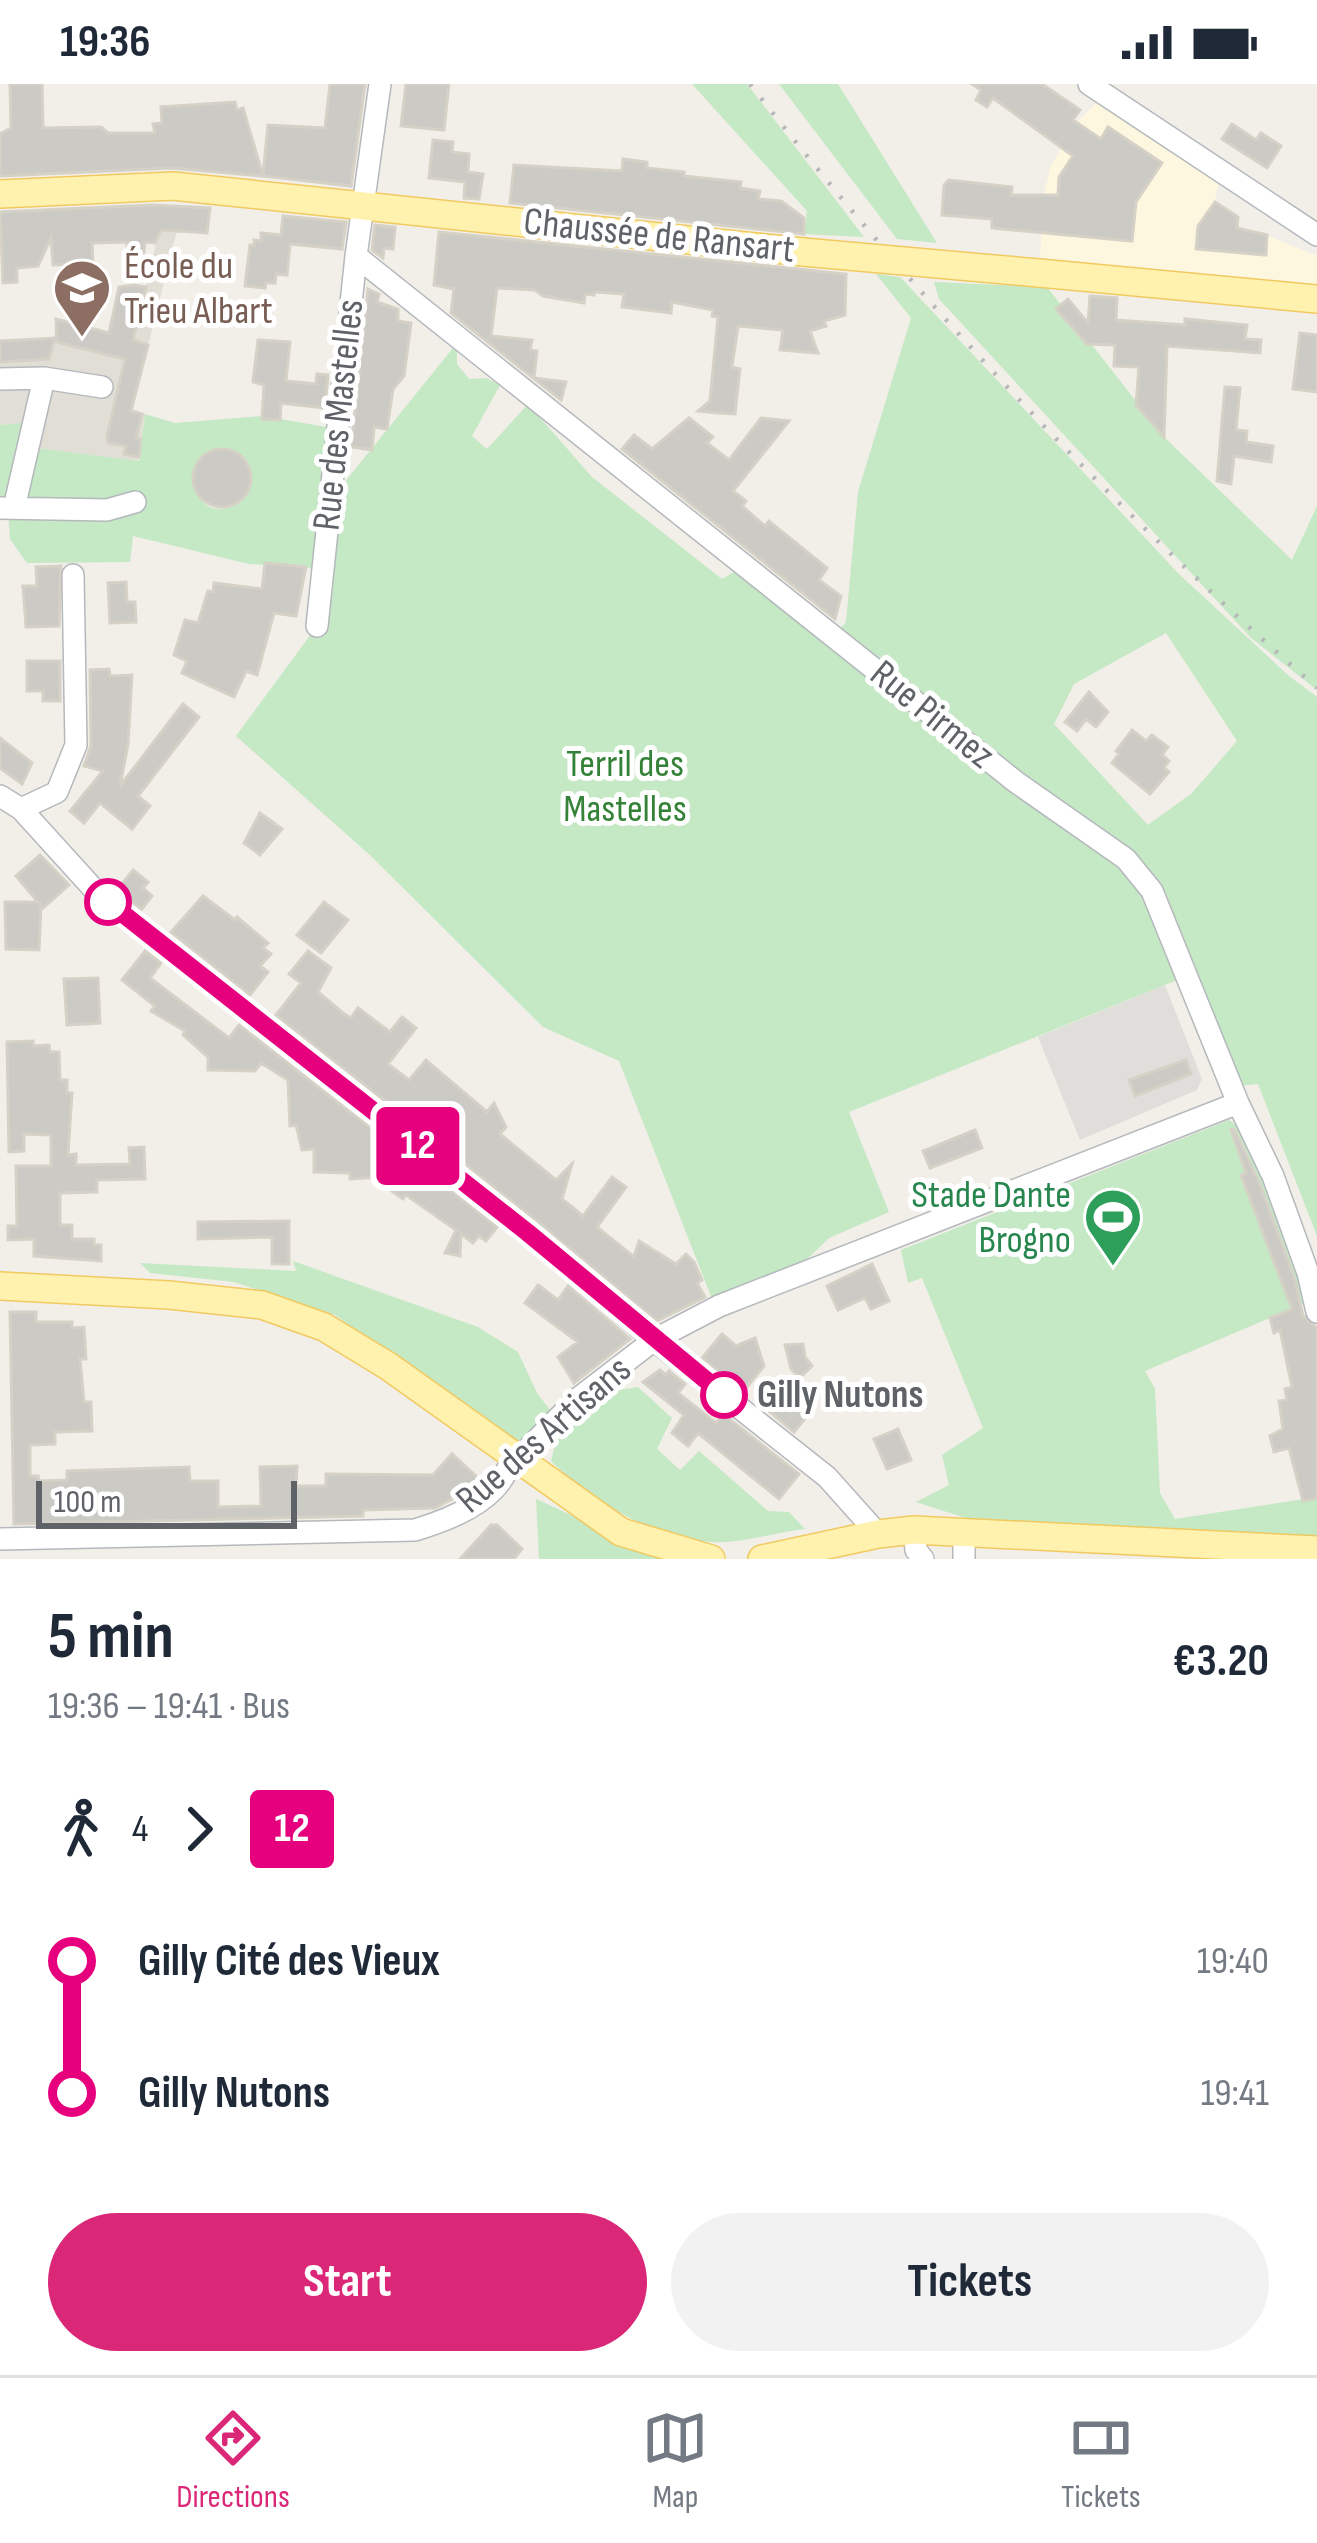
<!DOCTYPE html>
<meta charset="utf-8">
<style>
body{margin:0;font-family:"Sofia Sans Condensed",sans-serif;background:#f2f2f3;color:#1f2937;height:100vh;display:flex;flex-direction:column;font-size:45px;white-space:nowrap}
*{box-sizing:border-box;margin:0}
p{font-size:39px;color:#747a83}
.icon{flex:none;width:66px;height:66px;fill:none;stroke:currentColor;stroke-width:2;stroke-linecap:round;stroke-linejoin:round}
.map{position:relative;height:1475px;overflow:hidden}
.drawer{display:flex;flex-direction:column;background:#fff;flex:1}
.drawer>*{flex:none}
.badge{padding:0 24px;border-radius:9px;font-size:42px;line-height:78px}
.scale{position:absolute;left:36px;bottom:30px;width:261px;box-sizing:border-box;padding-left:12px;border:6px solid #5f6368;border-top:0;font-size:33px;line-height:42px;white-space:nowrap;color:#5f6368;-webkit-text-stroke:9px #fff;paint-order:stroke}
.map>.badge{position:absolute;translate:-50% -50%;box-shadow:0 0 0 6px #fff}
.legs{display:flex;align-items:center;gap:18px;height:132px;padding:0 48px;font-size:39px}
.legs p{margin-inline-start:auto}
.overview{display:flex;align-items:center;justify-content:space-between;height:204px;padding:0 48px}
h1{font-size:66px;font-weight:700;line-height:90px}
.action{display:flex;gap:24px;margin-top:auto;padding:24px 48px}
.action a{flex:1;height:138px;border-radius:72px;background:#db2777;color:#fff;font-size:48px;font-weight:700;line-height:138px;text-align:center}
.action a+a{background:#f2f2f3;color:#1f2937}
ul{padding:0 48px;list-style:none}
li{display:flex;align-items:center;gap:42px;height:132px;font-size:45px}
li i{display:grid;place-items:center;width:18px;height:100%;margin:0 15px;background:currentColor}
li i::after{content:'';width:30px;height:30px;margin:-15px;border:9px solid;border-radius:50%;background:#fff}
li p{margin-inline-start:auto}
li:first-child i{background:linear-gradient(#0000 50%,currentColor 0)}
li:last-child i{background:linear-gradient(currentColor 50%,#0000 0)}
.status{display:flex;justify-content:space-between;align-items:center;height:84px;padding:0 60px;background:#fff;direction:ltr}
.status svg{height:33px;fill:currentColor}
.tabs{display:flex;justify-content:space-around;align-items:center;height:168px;border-top:3px solid #e0e1e3;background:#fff;font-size:33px;color:#747a83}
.tabs a{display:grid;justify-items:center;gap:6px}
.tabs .on{color:#db2777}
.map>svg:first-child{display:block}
.commercial{fill:#fef7e0}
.industrial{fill:#e0deda}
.education{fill:#e1ded6}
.green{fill:#c5e8c5;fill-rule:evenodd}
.building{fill:#cccac5;stroke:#d6d1c6;stroke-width:3}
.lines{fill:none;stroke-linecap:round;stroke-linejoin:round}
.minor-casing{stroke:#b5b8bc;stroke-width:24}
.major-casing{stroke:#f2c960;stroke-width:30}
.minor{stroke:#fff;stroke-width:21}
.major{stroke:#fff2af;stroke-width:27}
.rail{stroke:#b6b7b8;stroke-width:4.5;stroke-dasharray:3 15;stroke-linecap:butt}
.major-bridge-casing{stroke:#f2c960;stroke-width:30;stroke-linecap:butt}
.major-bridge{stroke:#fff2af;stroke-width:27}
.line-1-casing{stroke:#fff;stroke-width:27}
.line-1{stroke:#e6007e;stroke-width:18}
.stop-1-dot{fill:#fff;stroke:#e6007e;stroke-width:6}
.labels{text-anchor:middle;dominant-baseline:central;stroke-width:10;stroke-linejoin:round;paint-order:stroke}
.street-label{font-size:39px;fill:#5f6368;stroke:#fff}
.education-label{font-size:39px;fill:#785e54;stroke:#fff;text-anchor:start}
.park-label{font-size:39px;fill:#348238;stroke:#fff}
.leisure-label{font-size:39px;fill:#27864d;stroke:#fff;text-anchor:end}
.stop-label{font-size:39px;font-weight:bold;fill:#5f6368;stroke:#fff;text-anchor:start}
</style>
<div class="status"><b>19:36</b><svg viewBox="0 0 49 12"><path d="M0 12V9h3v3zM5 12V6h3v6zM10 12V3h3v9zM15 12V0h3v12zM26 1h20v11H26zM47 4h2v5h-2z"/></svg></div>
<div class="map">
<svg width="1317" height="1475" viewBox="0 0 1317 1475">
<rect width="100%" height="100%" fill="#f1efe8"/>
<!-- commercial -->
<path class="commercial" d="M1100 15 1218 100 1215 117 1238 133V143L1254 146 1317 172V202L1040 174 1044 110 1051 81 1079 36Z"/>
<!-- industrial -->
<path class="industrial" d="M1165 901 1202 995 1197 1006 1080 1056 1038 953Z"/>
<!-- education -->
<path class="education" d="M162 134 179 139 132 325 145 330 138 377 37 364 29 338 0 341V257L53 254 59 238 133 256Z"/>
<!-- green -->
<path class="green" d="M692 0H747L864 153 804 150 807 127Z
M779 0H838L937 159 897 155Z
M876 190 900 193 1179 490 1289 592 1317 613V1152L1258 1000 1240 1002 1185 893 849 1028 889 1128 829 1154 801 1181 714 1220 619 977 543 943 371 772 236 652 317 542 340 404 457 259V280L469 295 486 294 500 301 472 352 487 365 528 320 592 393 722 495 737 486 831 555 846 538 858 408 911 234ZM1166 549 1237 657 1192 709 1148 741 1054 640 1074 600Z
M934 198 1047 203 1163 352 1292 476 1317 422V606L1251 554 939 215Z
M145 330 175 339 263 332 326 343 315 484 249 480 133 452 130 478 27 479 10 455 8 427 0 426V341L29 338 37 364 139 377ZM220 365C291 371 224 462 196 408 185 387 200 369 220 365Z
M1229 1036 1255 1055 1310 1217 1145 1287 1155 1305 1160 1409 1175 1435 1317 1413V1457L975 1437 916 1418 949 1401 942 1371 983 1344 922 1194 908 1199 901 1166Z
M293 1177 478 1243 518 1268 537 1309 557 1335 526 1367 335 1231 234 1198 150 1189 140 1179 296 1187Z
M638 1303 672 1334 657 1365 680 1386 699 1367 768 1427 789 1428 805 1445C777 1448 738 1460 711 1458 653 1455 591 1416 551 1377L556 1356 612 1307Z
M536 1415 650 1467 669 1475H539Z"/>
<!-- building -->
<path class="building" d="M10 0H42L43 44 101 43 108 49H155L153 40 162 39 161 23 235 18 237 26 243 24 263 92 172 84 0 92V50L11 44Z
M330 0H365L351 102 263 92 268 41 325 44Z
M406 0H449L444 46 401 42Z
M972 0H1042L1080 26 1073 36 1101 55 1108 43 1162 79 1136 118 1132 157 992 144V135L942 131 944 101 949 96 1012 103 1011 111H1058L1059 93 1073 72 993 14 987 23 976 16 981 6Z
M1232 40 1256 56 1261 49 1281 62 1267 84 1222 55Z
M433 56 453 58 452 68 469 70 468 88 483 90 479 115 464 114 465 98 429 94Z
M623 75 647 78V84L684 88V92L741 98 740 104 760 107 758 115 781 117 804 134V150L510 119 514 81 622 87Z
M1215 118 1238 133 1237 144 1267 151 1266 171 1196 165 1198 142Z
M152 121 210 124 207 149 161 146 155 159 145 158 143 176 127 177V158L92 159 93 179 53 181 51 154 38 182 17 184V198L3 199 0 128Z
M283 132 346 138 342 165 290 160 287 191 276 190 275 199H266L265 204 245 202 250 161 254 162V156L261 157V149L281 151Z
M375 141 395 143 393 165 384 164 383 174 372 166Z
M439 148 846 190 845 231 824 237 826 242 810 247 818 269 780 266 783 246 738 242 732 283 740 285 735 330 718 329 698 327 710 317 718 233 712 232 713 226 672 218 671 229 622 223 624 210 594 208V211L585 210 584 219 543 212 535 206 497 204 491 252 532 256 530 266 537 267 534 294 566 298 561 316 451 229 454 205 434 201Z
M134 201 146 203 133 256 148 261 131 327 142 330 136 354 141 355 139 373 124 370 126 362 108 359 107 352 125 275 57 258 56 235 109 249 119 203Z
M368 205 379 210 377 218 398 225V237L411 239 404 292 393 305 387 345 374 343 372 366 351 363Z
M1090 212 1117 214 1116 236 1185 241V235L1247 241 1245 255 1261 256 1260 269 1167 262 1164 353 1136 321 1139 283 1114 282 1115 261 1087 260 1056 225 1068 215 1088 239Z
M1300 249 1317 251V308L1293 305Z
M55 254 49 275 0 278V257Z
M258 256 290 258 286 297 316 300 317 290 328 291 325 324 281 319 280 336 262 335 264 301 253 298Z
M1225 303 1240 304 1236 346 1247 347 1246 358 1273 362 1271 378 1234 372 1231 400 1217 397Z
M689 334 713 353 707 359 729 376 761 334 789 337 733 407 746 417 742 422 765 442 769 437 827 484 819 496 841 512 835 535 622 365 634 351 652 365Z
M193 394a29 29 0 1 1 58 0a29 29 0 1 1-58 0Z
M265 479 306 483 296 532 274 529 257 591 246 587 234 613 182 589 187 577 174 571 185 536 198 539 208 507 213 508 214 499 262 505Z
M61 482 59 542 26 543 23 502H37L36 483Z
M126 498 127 518H135L136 538 110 539 108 499Z
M27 577H60V617H43V607H27Z
M109 585 110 592 132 591 128 660 120 702 183 620 199 633 138 712 150 722 132 745 100 719 84 739 70 727 103 687 84 682 91 661 90 586Z
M1089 608 1108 628 1096 643 1086 635 1077 647 1065 638Z
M1132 646 1146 657 1152 651 1168 663 1162 671 1169 677 1164 684 1169 688 1150 710 1112 679 1119 670 1116 667Z
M0 654 32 679 22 700 0 684Z
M260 729 282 745 260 771 244 759Z
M40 771 69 801 43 824 41 822 39 866 6 865 5 818H38L16 792Z
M133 786 148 798 143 804 152 812 141 826 117 806Z
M203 812 235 836 237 833 268 859 263 864 271 870 260 882 268 888 250 911 171 848Z
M324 818 348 836 321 869 297 851Z
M145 867 161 879 150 894 229 954 239 941 497 1143 486 1157 479 1152 473 1159 461 1150 460 1172 445 1169 456 1146 406 1111 403 1115 383 1101 382 1093 350 1095V1089L314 1088V1065L302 1066 296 1041 290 1042 288 996 261 979 255 987 208 986V973L183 951 185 947 151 927 155 922 122 896Z
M308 867 331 884 318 908 343 929 351 934 358 924 390 948 402 933 416 944 388 980 409 996 426 976 487 1028 494 1019 506 1043 500 1050 556 1096 572 1080 562 1115 583 1132 612 1093 626 1103 597 1143 634 1173 639 1157 676 1180 686 1170 694 1178 702 1196 697 1199 705 1213 657 1237 537 1137 276 931 301 899 289 890Z
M98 894 100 939 67 941 64 895Z
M33 957V962L49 961 50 968H59L60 996H67V1009H72L68 1071 76 1070V1081L130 1080 129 1064 144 1063 145 1095 97 1096V1108L60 1109V1141H72V1155H94V1161H101V1177L34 1172V1155L8 1156V1142H17L16 1082H51V1051L24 1050V1067L9 1068 7 958Z
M1186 976 1191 990 1135 1012 1129 996Z
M1234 1045 1259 1098 1294 1193 1303 1232 1317 1244V1414L1303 1417 1289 1364 1274 1368 1270 1352 1283 1345 1279 1317 1287 1316 1285 1305 1292 1303 1280 1246 1274 1249 1270 1234 1292 1225 1241 1091 1246 1089 1231 1046Z
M975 1046 982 1064 930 1084 923 1067Z
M289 1137V1180H272V1153L198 1155V1138Z
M872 1180 889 1217 871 1225 865 1214 838 1226 827 1202Z
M538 1201 558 1216 568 1202 630 1255 574 1299 558 1273 578 1258 525 1219Z
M10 1228H36V1238H72V1244L84 1243 86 1275H80L84 1318H91L92 1347 55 1348V1360L30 1361V1392H38L39 1397 67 1396V1387L189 1383 190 1397H218V1423L261 1422 260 1383 297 1382 296 1402H326V1390L433 1391 452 1370 478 1394 469 1406 435 1424 363 1426V1432L14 1440Z
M722 1250 736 1262 755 1254 764 1282 743 1308 702 1274Z
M803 1260 805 1273 812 1282 800 1294 791 1285 785 1261Z
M660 1286 666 1291 669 1287 685 1300 678 1309 716 1339 723 1330 799 1390 779 1415 698 1349 688 1362 672 1349 684 1331 643 1298Z
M787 1307 811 1327 794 1348 770 1328Z
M898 1345 911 1376 887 1385 874 1355Z
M491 1441H497L522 1465 514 1475H460Z"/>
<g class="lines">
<defs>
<path id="minor" d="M1089 0 1317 151
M356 172 1016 698 1126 775 1152 807 1238 1019 1273 1092 1308 1189 1317 1228
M0 295 44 294 102 303
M0 424 107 426 135 418
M14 424 44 294
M317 542 356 172 380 0
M0 712 21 725 100 812 527 1148 654 1256 827 1393 878 1450
M21 725 57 708 76 661 73 491
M914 1446 916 1466 923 1475
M0 1455 415 1446C448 1436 493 1419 507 1386L576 1316 654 1256 719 1222 1238 1019
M964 1475V1446"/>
<path id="major" d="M0 110 173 102 803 168
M1039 189 1317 215
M0 1202 169 1211 262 1221 324 1243 388 1282 621 1448 711 1475
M762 1475 878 1450 914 1446 1317 1466"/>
</defs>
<!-- minor casing -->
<use href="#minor" class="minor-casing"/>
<!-- major casing -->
<use href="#major" class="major-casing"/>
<!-- minor -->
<use href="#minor" class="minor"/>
<!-- major -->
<use href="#major" class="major"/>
<!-- rail -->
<path class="rail" d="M750 0C920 219 1108 421 1317 604"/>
<defs>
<path id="major-bridge" d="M803 168 1039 189"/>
</defs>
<!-- major-bridge casing -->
<use href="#major-bridge" class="major-bridge-casing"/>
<!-- major-bridge -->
<use href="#major-bridge" class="major-bridge"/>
</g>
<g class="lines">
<defs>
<path id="line-1" d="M108 818 527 1148 724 1311"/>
</defs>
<!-- line-1 casing -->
<use href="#line-1" class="line-1-casing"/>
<!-- line-1 -->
<use href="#line-1" class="line-1"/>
</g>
<!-- icons -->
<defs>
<symbol id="school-pin" viewBox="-11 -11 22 30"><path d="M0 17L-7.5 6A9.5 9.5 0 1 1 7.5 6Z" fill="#8d6e63" stroke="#fff"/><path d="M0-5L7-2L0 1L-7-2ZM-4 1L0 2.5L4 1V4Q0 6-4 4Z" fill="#fff"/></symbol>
<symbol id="stadium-pin" viewBox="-11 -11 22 30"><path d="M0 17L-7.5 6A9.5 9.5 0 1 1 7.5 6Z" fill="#2e9e5b" stroke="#fff"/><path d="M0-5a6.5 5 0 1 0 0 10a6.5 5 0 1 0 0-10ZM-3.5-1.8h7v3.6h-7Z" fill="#fff"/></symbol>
</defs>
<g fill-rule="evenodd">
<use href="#school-pin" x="49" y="171" width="66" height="90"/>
<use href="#stadium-pin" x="1080" y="1100" width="66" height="90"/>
</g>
<!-- markers -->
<g class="stop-1-dot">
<circle cx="108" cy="818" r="21"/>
<circle cx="724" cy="1311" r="21"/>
</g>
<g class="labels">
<!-- street labels -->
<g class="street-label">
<text transform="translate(659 152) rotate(6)">Chaussée de Ransart</text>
<text transform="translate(339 331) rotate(-84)">Rue des Mastelles</text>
<text transform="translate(932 631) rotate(39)">Rue Pirmez</text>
<text transform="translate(544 1351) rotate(-41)">Rue des Artisans</text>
</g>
<!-- education labels -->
<g class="education-label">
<text x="124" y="182">École du<tspan x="124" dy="45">Trieu Albart</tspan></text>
</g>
<!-- park labels -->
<g class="park-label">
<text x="625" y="680">Terril des<tspan x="625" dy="45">Mastelles</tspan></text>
</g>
<!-- leisure labels -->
<g class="leisure-label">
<text x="1071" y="1111">Stade Dante<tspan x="1071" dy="45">Brogno</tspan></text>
</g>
<!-- stop labels -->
<g class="stop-label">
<text x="757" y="1311">Gilly Nutons</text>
</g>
</g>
</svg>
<div class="scale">100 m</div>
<b class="badge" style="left:418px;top:1062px;background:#e6007e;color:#fff">12</b>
</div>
<section class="drawer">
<div class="overview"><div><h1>5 min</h1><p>19:36 – 19:41 · Bus</p></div><b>€3.20</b></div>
<div class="legs"><svg class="icon" aria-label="walk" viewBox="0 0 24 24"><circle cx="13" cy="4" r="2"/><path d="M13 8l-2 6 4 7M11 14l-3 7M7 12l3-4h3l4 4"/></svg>4<svg class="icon" aria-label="forward" viewBox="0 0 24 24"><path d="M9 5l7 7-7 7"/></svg><b class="badge" style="background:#e6007e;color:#fff">12</b></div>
<ul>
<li><i style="color:#e6007e"></i><b>Gilly Cité des Vieux</b><p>19:40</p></li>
<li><i style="color:#e6007e"></i><b>Gilly Nutons</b><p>19:41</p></li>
</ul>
<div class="action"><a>Start</a><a>Tickets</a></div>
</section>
<nav class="tabs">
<a class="on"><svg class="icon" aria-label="directions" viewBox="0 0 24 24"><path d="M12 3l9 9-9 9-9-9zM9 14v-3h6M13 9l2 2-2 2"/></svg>Directions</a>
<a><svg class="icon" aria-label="map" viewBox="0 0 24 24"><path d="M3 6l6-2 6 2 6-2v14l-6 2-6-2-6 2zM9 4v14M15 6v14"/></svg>Map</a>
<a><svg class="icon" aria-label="tickets" viewBox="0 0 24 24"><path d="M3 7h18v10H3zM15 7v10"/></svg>Tickets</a>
</nav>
